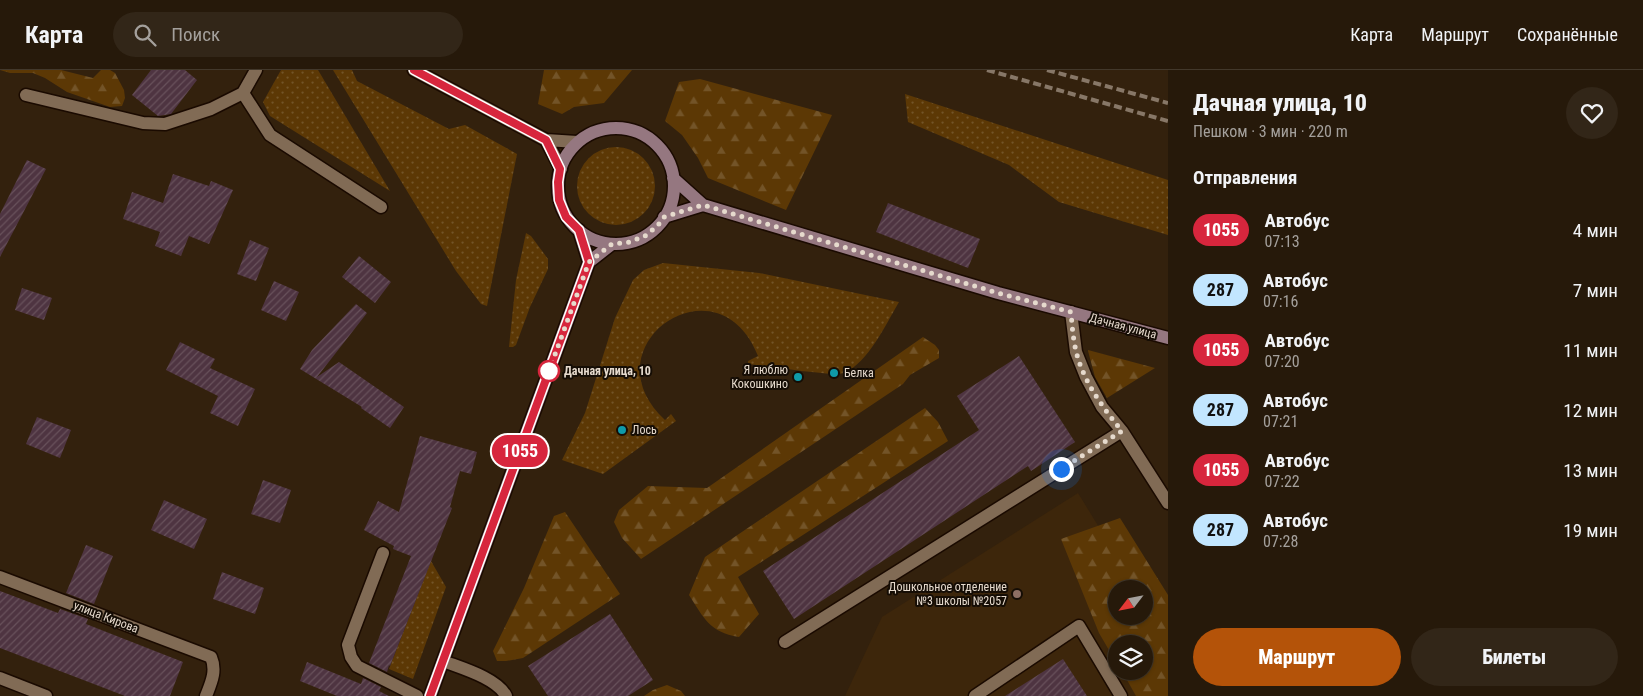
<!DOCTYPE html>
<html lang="ru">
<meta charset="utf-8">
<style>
body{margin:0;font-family:"Roboto Condensed",sans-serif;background:#322618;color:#f1f3f6;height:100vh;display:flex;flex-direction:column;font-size:19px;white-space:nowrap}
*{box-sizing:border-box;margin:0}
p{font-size:16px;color:#a4a09c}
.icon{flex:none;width:28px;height:28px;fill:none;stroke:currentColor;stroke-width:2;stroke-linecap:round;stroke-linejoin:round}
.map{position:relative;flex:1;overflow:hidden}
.panel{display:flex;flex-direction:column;background:#26190a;width:475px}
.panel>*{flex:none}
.badge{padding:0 10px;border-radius:16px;font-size:18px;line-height:32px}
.needle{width:32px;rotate:238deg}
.fabs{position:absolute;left:1108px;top:510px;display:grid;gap:10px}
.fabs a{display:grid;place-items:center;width:45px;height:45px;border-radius:50%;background:#26190a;box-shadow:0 1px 4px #0004,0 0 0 1px #42382b;font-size:25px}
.you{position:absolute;width:25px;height:25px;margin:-12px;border:4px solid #fff;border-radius:50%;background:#1a73e8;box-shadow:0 0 0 8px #1a73e833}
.map>.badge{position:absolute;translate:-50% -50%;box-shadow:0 0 0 2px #fff}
h2{padding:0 25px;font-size:19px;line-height:45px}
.round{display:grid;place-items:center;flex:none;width:52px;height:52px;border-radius:26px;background:#322618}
.head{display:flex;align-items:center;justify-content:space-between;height:85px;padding:0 25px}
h1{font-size:24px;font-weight:800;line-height:38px}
.action{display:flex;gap:10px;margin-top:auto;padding:10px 25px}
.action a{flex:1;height:58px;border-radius:30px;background:#b45309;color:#fff;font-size:20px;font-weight:800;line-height:58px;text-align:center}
.action a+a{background:#322618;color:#f1f3f6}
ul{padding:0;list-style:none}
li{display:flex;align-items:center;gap:15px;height:60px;padding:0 25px}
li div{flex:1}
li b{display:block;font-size:19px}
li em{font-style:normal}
li .badge{min-width:55px;font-weight:700;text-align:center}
header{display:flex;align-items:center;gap:30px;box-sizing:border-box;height:70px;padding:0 25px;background:#26190a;border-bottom:1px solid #42382b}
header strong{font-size:24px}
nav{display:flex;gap:28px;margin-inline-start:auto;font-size:18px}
.search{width:350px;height:45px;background:#322618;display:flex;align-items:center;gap:12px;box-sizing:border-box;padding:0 18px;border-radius:28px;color:#a4a09c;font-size:19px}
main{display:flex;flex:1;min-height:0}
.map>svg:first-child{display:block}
.built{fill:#3d260b;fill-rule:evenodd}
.grass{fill:url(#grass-dots)}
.forest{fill:url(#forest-firs);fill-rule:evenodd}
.building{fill:url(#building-hatch)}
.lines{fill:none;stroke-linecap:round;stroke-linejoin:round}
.lane-casing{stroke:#1a0a00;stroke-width:15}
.street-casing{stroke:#1a0a00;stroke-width:15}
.secondary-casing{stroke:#1a0a00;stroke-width:15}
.lane{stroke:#816b55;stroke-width:12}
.street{stroke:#816b55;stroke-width:12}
.secondary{stroke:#957780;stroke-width:12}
.rail{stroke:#877767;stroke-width:4;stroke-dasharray:8 4;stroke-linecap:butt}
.line-casing{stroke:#fff;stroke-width:11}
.line{stroke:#d7263d;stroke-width:8}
.walk{stroke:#e6dacd;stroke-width:5;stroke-dasharray:0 9}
.stop-dot{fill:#fff;stroke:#d7263d;stroke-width:2.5}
.culture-dot{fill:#0f9aa8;stroke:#150d05;stroke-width:2}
.education-dot{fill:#8d6e63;stroke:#150d05;stroke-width:2}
.labels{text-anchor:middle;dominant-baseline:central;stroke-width:4;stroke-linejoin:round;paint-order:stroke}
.street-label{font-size:12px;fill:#e6dacd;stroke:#150d05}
.poi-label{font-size:12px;fill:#e6dacd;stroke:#150d05;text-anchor:end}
.stop-label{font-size:12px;font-weight:bold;fill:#e6dacd;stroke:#150d05;text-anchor:start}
</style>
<header>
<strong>Карта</strong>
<div class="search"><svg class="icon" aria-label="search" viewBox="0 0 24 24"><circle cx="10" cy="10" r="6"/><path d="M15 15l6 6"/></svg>Поиск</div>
<nav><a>Карта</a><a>Маршрут</a><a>Сохранённые</a></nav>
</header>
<main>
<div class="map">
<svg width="1168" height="626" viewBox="0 0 1168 626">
<defs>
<pattern id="grass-dots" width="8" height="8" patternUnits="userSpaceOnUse" patternTransform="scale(1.25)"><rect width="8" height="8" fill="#5c3805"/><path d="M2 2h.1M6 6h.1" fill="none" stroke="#735428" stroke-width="1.8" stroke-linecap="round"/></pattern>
<pattern id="forest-firs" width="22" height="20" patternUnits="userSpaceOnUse" patternTransform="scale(1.25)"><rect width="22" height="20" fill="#5c3805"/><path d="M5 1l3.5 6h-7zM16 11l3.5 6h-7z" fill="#735428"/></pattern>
<pattern id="building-hatch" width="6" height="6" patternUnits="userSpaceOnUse" patternTransform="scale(1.25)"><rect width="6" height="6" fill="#4e3441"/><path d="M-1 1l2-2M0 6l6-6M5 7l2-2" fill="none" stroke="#68515b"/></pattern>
</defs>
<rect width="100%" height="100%" fill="#33210d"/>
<!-- built -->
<path class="built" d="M1078 423 1137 519H1116V546H1144L1168 626H845L882 547ZM1116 574H1144V601H1116Z"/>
<!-- grass -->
<path class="grass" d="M281 0H318L390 121 270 46 263 32Z
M333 0H352L357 11 449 59 465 55 517 84 487 236 481 234 456 201Z
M905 24 1168 110V165L1059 132 1009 95 908 52Z
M577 116a39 39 0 1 1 78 0a39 39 0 1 1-78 0Z
M526 163 531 166 548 189V199L530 237 516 275 513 277H509L516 210Z
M663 193 759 203 899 232C886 254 868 293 844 303 836 307 762 295 748 294V291L758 286C718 184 585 276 665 350L671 344 676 351 603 404 562 390 585 343 615 248 633 210 644 200Z
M431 491 446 517 413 609 389 599Z"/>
<!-- forest -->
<path class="forest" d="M0 0H61L93 8 101 0H110L115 3 124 20 125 28 122 36 110 37 67 22 45 8 33 3H10Z
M544 0H632L604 33 574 37 562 44 538 34Z
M700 9 832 45 786 140 708 108 698 88 682 65 665 51 679 12Z
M923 267 935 275 939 280V288L910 305 903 314 641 489 622 468 614 452 619 440 648 416 707 418Z
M1088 281V280L1155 298 1107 328 1095 307Z
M925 338 938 352 948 371 738 507 759 544 739 567C709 562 704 548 689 525L705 487Z
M565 442 620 524 523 588 506 591H497L493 581 524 518 554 446Z
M1120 448 1168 525V626H1136L1122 601H1144V574H1116V592L1099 563 1061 469ZM1116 519H1144V546H1116Z
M667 615 681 621 685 626H644L653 620Z"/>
<!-- building -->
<path class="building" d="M151 0H185L197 10 171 44 158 46 132 25Z
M27 90 46 99 0 187V144Z
M173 104 209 116 211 111 233 120 209 174 189 166 181 186 155 176 160 162 123 149 132 122 163 133Z
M888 133 980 169 968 198 876 162Z
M250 170 269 178 256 211 237 204Z
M359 186 391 212 375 233 342 207Z
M274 211 299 222 286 251 261 240Z
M22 218 52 228 44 250 15 240Z
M356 234 367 243 317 307 339 292 404 337 390 358 361 338 362 337 300 299 312 280Z
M180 272 215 289 210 298 255 319 238 356 210 343 218 326 166 300Z
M1019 286 1075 372 1031 401 1028 396 794 549 763 501 979 360 957 326Z
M37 347 71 360 60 388 26 374Z
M420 366 477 382 471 404 460 401 450 437 452 438 390 596 389 595 387 602 369 593 411 486 393 479 394 476 364 460 378 431 399 442Z
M263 410 291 420 280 453 251 444Z
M164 430 207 449 194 479 151 460Z
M86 475 113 486 94 534 66 523Z
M222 502 264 518 255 544 213 529Z
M0 521 58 543 60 539 88 549 86 554 183 592 170 626H125L0 578Z
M610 544 653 610 628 626H548L528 596Z
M1063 589 1087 626H1005Z
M307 592 361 614 363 608 381 617 379 621 389 626H337L300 611Z"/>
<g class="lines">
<defs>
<path id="lane" d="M243 23 270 65 381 137
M26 25 143 53 165 54 211 39 243 23 256 0
M1071 242 1076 282 1086 307 1102 337 1122 361 1168 433
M383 483 348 575 351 587 357 596 417 626
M785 572 1122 361
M443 591C461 598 497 608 506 626
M0 608 46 626
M975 626 1079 556 1121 626"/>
<path id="street" d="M414 0 546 70 577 72
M546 70 561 99
M0 507 211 587C217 601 211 613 206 626"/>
<path id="secondary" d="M558 116a58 58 0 1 1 116 0a58 58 0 1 1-116 0Z
M673 108 703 135 998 223 1168 268
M664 147 703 135
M579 160 589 192
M430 626 589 192 612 174"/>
</defs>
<!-- lane casing -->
<use href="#lane" class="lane-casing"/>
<!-- street casing -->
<use href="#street" class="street-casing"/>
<!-- secondary casing -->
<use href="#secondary" class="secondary-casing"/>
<!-- lane -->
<use href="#lane" class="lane"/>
<!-- street -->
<use href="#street" class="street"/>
<!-- secondary -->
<use href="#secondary" class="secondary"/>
<!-- rail -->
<path class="rail" d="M987 0 1168 51
M1047 0 1168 33"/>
</g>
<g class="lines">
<defs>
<path id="line" d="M414 0 546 70 560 99 558 112 559 130 566 147 579 160 589 192 430 626"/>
</defs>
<!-- line casing -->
<use href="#line" class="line-casing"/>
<!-- line -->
<use href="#line" class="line"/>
<!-- walk -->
<path class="walk" d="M549 301 589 192 612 174 630 172 647 165 660 153 664 147 703 135 998 223 1071 242C1072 255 1073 268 1076 281 1083 311 1103 338 1122 361L1061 399"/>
</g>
<!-- markers -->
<circle class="stop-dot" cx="549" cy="301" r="10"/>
<g class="culture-dot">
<circle cx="834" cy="303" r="5"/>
<circle cx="798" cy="307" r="5"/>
<circle cx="622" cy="360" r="5"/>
</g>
<circle class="education-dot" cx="1017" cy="524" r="5"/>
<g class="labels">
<!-- street labels -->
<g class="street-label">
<text transform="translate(1123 256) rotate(15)">Дачная улица</text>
<text transform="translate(106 547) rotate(21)">улица Кирова</text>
</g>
<!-- poi labels -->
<g class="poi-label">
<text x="788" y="300">Я люблю<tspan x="788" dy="14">Кокошкино</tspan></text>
<text x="844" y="303" text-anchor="start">Белка</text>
<text x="632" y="360" text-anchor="start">Лось</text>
<text x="1007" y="517">Дошкольное отделение<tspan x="1007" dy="14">№3 школы №2057</tspan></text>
</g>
<!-- stop labels -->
<g class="stop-label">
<text x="564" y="301">Дачная улица, 10</text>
</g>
</g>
</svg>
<div class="fabs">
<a><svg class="needle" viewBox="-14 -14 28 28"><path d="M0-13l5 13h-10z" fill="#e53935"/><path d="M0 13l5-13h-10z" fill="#a4a09c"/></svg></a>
<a><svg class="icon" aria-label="layers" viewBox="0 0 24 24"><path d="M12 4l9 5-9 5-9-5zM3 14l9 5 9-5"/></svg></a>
</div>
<div class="you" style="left:1061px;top:399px"></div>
<b class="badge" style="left:520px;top:381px;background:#d7263d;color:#fff">1055</b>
</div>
<section class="panel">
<div class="head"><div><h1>Дачная улица, 10</h1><p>Пешком · 3 мин · 220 m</p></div><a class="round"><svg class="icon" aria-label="heart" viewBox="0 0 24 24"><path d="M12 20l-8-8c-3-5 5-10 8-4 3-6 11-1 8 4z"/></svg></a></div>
<h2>Отправления</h2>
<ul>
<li><span class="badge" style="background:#d7263d;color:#fff">1055</span><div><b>Автобус</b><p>07:13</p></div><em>4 мин</em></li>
<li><span class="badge" style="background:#c2e6ff;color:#111">287</span><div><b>Автобус</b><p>07:16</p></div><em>7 мин</em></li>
<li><span class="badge" style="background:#d7263d;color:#fff">1055</span><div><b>Автобус</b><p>07:20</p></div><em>11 мин</em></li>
<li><span class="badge" style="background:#c2e6ff;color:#111">287</span><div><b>Автобус</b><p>07:21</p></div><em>12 мин</em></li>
<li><span class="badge" style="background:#d7263d;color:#fff">1055</span><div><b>Автобус</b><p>07:22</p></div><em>13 мин</em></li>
<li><span class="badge" style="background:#c2e6ff;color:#111">287</span><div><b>Автобус</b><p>07:28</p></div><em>19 мин</em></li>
</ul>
<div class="action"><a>Маршрут</a><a>Билеты</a></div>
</section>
</main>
